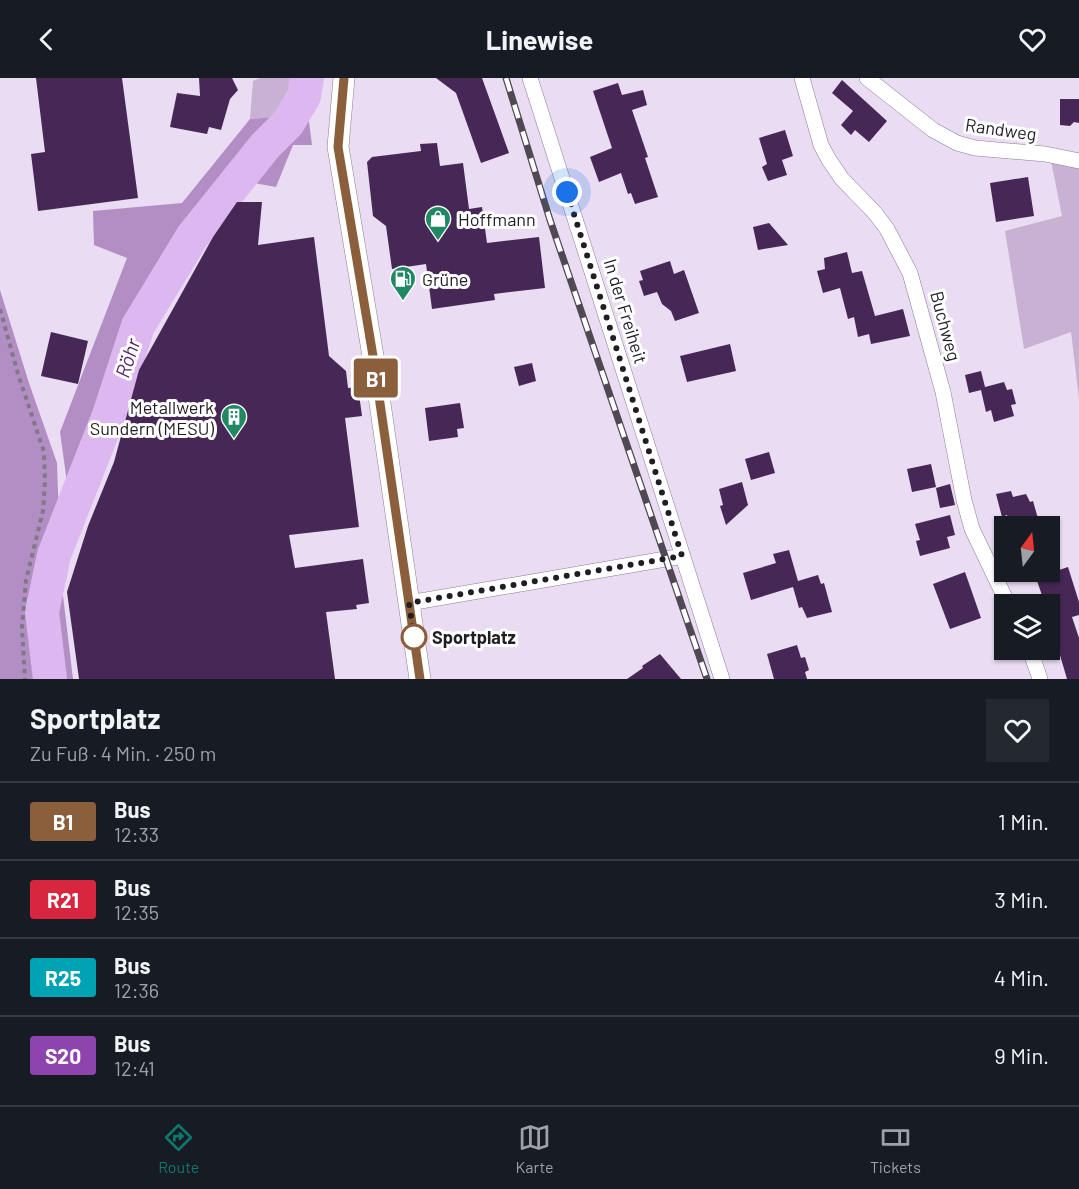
<!DOCTYPE html>
<html lang="de">
<meta charset="utf-8">
<style>
body{margin:0;font-family:Barlow,sans-serif;background:#242831;color:#f1f3f6;height:100vh;display:flex;flex-direction:column;font-size:22px;white-space:nowrap}
*{box-sizing:border-box;margin:0}
p{font-size:20px;color:#9ea1a6}
.icon{flex:none;width:33px;height:33px;fill:none;stroke:currentColor;stroke-width:2;stroke-linecap:round;stroke-linejoin:round}
.map{position:relative;height:601px;overflow:hidden}
.side{display:flex;flex-direction:column;background:#171b24;flex:1}
.side>*{flex:none}
.badge{padding:0 12px;border-radius:4px;font-size:21px;line-height:39px}
.needle{width:39px;rotate:15deg}
.tools{position:absolute;left:994px;top:438px;display:grid;gap:12px}
.tools a{display:grid;place-items:center;width:66px;height:66px;border-radius:0px;background:#171b24;box-shadow:0 2px 4px #0004;font-size:30px}
.you{position:absolute;width:30px;height:30px;margin:-15px;border:4px solid #fff;border-radius:50%;background:#1a73e8;box-shadow:0 0 0 9px #1a73e833}
.map>.badge{position:absolute;translate:-50% -50%;box-shadow:0 0 0 3px #fff}
.round{display:grid;place-items:center;flex:none;width:63px;height:63px;border-radius:0px;background:#242831}
.headline{display:flex;align-items:center;justify-content:space-between;height:102px;padding:0 30px}
h1{font-size:28px;font-weight:700;line-height:45px}
ul{padding:0;list-style:none}
li{display:flex;align-items:center;gap:18px;height:78px;padding:0 30px;border-top:2px solid #363941}
li div{flex:1}
li b{display:block;font-size:22px}
li em{font-style:normal}
li .badge{min-width:66px;font-weight:700;text-align:center}
header{display:flex;justify-content:space-between;align-items:center;height:78px;padding:0 30px;background:#171b24;font-size:27px;font-weight:700}
.tab-bar{display:flex;justify-content:space-around;align-items:center;height:84px;border-top:2px solid #363941;background:#171b24;font-size:16px;color:#9ea1a6}
.tab-bar a{display:grid;justify-items:center;gap:3px}
.tab-bar .selected{color:#0f766e}
.map>svg:first-child{display:block}
.green{fill:#c9b1d4}
.forest{fill:#b28ec4}
.lines{fill:none;stroke-linecap:round;stroke-linejoin:round}
.river{stroke:#ddb8f0;stroke-width:34}
.building{fill:#472755}
.minor-casing{stroke:#8b7e92;stroke-width:16}
.secondary-casing{stroke:#8b7e92;stroke-width:22}
.path{stroke:#817887;stroke-width:4;stroke-dasharray:4.5 4.5;stroke-linecap:butt}
.minor{stroke:#fff;stroke-width:15}
.secondary{stroke:#fff;stroke-width:21}
.rail-casing{stroke:#504954;stroke-width:7}
.rail{stroke:#fff;stroke-width:4.5;stroke-dasharray:14;stroke-linecap:butt}
.line-casing{stroke:#fff;stroke-width:14}
.line{stroke:#8b5e3c;stroke-width:9}
.walk{stroke:#221d25;stroke-width:6;stroke-dasharray:0 10.8}
.stop-dot{fill:#fff;stroke:#8b5e3c;stroke-width:3}
.labels{text-anchor:middle;dominant-baseline:central;stroke-width:6;stroke-linejoin:round;paint-order:stroke}
.street-label{font-size:18px;fill:#221d25;stroke:#fff}
.poi-label{font-size:18px;fill:#221d25;stroke:#fff;text-anchor:start}
.stop-label{font-size:18px;font-weight:bold;fill:#221d25;stroke:#fff;text-anchor:start}
.water-label{font-size:20px;font-style:italic;fill:#532566;stroke:#fff}
</style>
<header><svg class="icon" aria-label="back" viewBox="0 0 24 24"><path d="M15 5l-7 7 7 7"/></svg>Linewise<svg class="icon" aria-label="heart" viewBox="0 0 24 24"><path d="M12 20l-8-8c-3-5 5-10 8-4 3-6 11-1 8 4z"/></svg></header>
<div class="map">
<svg width="1079" height="601" viewBox="0 0 1079 601">
<rect width="100%" height="100%" fill="#eadcf2"/>
<!-- green -->
<path class="green" d="M260 0H311L308 36 250 41 253 3Z
M1051 83 1079 90V321L1071 254 1024 271 1005 153 1062 138Z"/>
<!-- forest -->
<path class="forest" d="M308 36 312 67H293L276 109 242 103 138 271 73 448 60 354 127 180 94 167 93 133 182 125 250 41Z
M0 212 29 305 57 385 61 501 73 601H0Z"/>
<g class="lines">
<!-- river -->
<path class="river" d="M50 601 42 534 54 477 109 337 138 248 192 159 265 68 288 45 304 18 307 0"/>
</g>
<!-- building -->
<path class="building" d="M36 0H122L138 120 38 133 31 76 45 74Z
M199 0H232L238 12 230 21 221 52 209 49 207 56 170 49 177 15 200 18Z
M436 0H482L509 75 481 85 456 15Z
M842 2 887 43 869 64 855 52 851 57 841 47 853 33 832 15Z
M618 5 622 17 643 12 647 27 632 32 648 79 645 80 658 119 635 126 631 115 628 116 621 95 599 104 590 79 612 70 593 13Z
M1060 21H1079V45L1074 44 1070 48 1060 47Z
M785 52 793 78 782 82 787 97 768 103 762 89 767 86 759 60Z
M437 65 440 88 463 85 469 131 482 129 487 165 539 159 545 210 494 216 495 222 432 231 426 186 392 191 386 148 373 138 367 84 372 79 421 73 420 66Z
M1028 99 1034 138 996 144 990 105Z
M237 124H262L258 167 314 159 329 278 346 293 348 310 358 309 362 338 345 340 359 449 289 457 295 490 363 481 369 525 356 527 357 531 326 534 335 601H79L67 514 88 448 114 384 139 292 213 159Z
M769 145 788 167 758 172 753 149Z
M847 174 852 195 862 193 875 238 903 231 910 258 871 266 869 256 858 259 854 239 848 241 840 210 823 215 817 193 825 191 824 180Z
M670 183 674 196 684 192 699 235 675 243 671 233 662 226 657 214 644 218 639 203 643 202 640 193Z
M51 254 88 263 78 306 41 298Z
M730 266 736 293 687 304 680 278Z
M532 285 536 303 519 308 514 289Z
M981 293 985 309 1004 304 1007 312 1012 311 1016 326 1011 327 1014 338 994 344 991 332 986 334 981 312 969 315 965 297Z
M460 325 464 350 457 351 458 359 429 363 425 330Z
M769 374 775 395 751 402 745 381Z
M931 386 936 409 912 414 907 391Z
M742 404 748 427 726 447 720 428 723 427 719 411Z
M950 406 955 427 940 430 936 410Z
M1011 413 1013 419 1026 416 1030 424 1033 423 1039 444 1023 448H1010L1007 437 1002 439 996 416Z
M950 437 955 457 947 459 950 470 920 478 916 463 920 462 915 446Z
M789 472 798 503 818 497 821 506 824 505 832 534 807 540 802 529 799 530 793 509 751 522 743 495 776 485 773 476Z
M1068 489 1079 524V537L1072 539 1079 560V601H1067L1050 543V526H1045L1036 500Z
M965 494 981 540 950 551 933 506Z
M797 567 801 580 805 579 809 592 805 594 807 601H774L767 576Z
M660 576 681 601H627L643 590 642 588Z"/>
<g class="lines">
<defs>
<path id="minor" d="M530 0 722 601
M802 0 821 67 829 82 842 101 875 135 887 151 910 195 943 314 964 422 972 451 1008 526
M867 0 933 52 957 65 975 70 1045 76 1079 83
M409 525 683 478
M1030 572 1040 601"/>
<path id="secondary" d="M344 0 338 69 374 284 420 601"/>
</defs>
<!-- minor casing -->
<use href="#minor" class="minor-casing"/>
<!-- secondary casing -->
<use href="#secondary" class="secondary-casing"/>
<!-- path -->
<path class="path" d="M0 231 18 296 44 374 45 404 43 433 26 502 22 549 25 601"/>
<!-- minor -->
<use href="#minor" class="minor"/>
<!-- secondary -->
<use href="#secondary" class="secondary"/>
<defs>
<path id="rail" d="M506 0 550 142 707 601"/>
</defs>
<!-- rail casing -->
<use href="#rail" class="rail-casing"/>
<!-- rail -->
<use href="#rail" class="rail"/>
</g>
<g class="lines">
<defs>
<path id="line" d="M344 0 338 69 374 284 420 601"/>
</defs>
<!-- line casing -->
<use href="#line" class="line-casing"/>
<!-- line -->
<use href="#line" class="line"/>
<!-- walk -->
<path class="walk" d="M414 559 409 525 682 478 567 114"/>
</g>
<!-- icons -->
<defs>
<symbol id="shop-pin" viewBox="-11 -11 22 30"><path d="M0 17L-7.5 6A9.5 9.5 0 1 1 7.5 6Z" fill="#208863" stroke="#fff"/><path d="M-5-2.5h2.3a2.7 3.5 0 0 1 5.4 0H5L5.5 6h-11ZM-1.5-2.5h3a1.5 2.3 0 0 0-3 0Z" fill="#fff"/></symbol>
<symbol id="fuel-pin" viewBox="-11 -11 22 30"><path d="M0 17L-7.5 6A9.5 9.5 0 1 1 7.5 6Z" fill="#208863" stroke="#fff"/><path d="M-5.5-6h7V0h2V4h1.3V-2.5L3-4.5l.8-.8L6-3V5H2.5V1h-1V6h-7ZM-4.2-4.7v3.2H.2V-4.7Z" fill="#fff"/></symbol>
<symbol id="building-pin" viewBox="-11 -11 22 30"><path d="M0 17L-7.5 6A9.5 9.5 0 1 1 7.5 6Z" fill="#208863" stroke="#fff"/><path d="M-4-6H4V6H1V3H-1V6H-4ZM-2.5-4.3h1.7v1.8h-1.7ZM.8-4.3h1.7v1.8H.8ZM-2.5-1h1.7V.8h-1.7ZM.8-1h1.7V.8H.8Z" fill="#fff"/></symbol>
</defs>
<g fill-rule="evenodd">
<use href="#shop-pin" x="423" y="126" width="30" height="40"/>
<use href="#fuel-pin" x="388" y="186" width="30" height="40"/>
<use href="#building-pin" x="219" y="324" width="30" height="40"/>
</g>
<!-- markers -->
<circle class="stop-dot" cx="414" cy="559" r="12"/>
<g class="labels">
<!-- street labels -->
<g class="street-label">
<text transform="translate(1001 51) rotate(8)">Randweg</text>
<text transform="translate(626 233) rotate(73)">In der Freiheit</text>
<text transform="translate(946 248) rotate(75)">Buchweg</text>
</g>
<!-- poi labels -->
<g class="poi-label">
<text x="458" y="141">Hoffmann</text>
<text x="422" y="201">Grüne</text>
<text x="214" y="329" text-anchor="end">Metallwerk<tspan x="214" dy="21">Sundern (MESU)</tspan></text>
</g>
<!-- stop labels -->
<g class="stop-label">
<text x="432" y="559">Sportplatz</text>
</g>
<!-- water labels -->
<g class="water-label">
<text transform="translate(127 280) rotate(-72)">Röhr</text>
</g>
</g>
</svg>
<div class="tools">
<a><svg class="needle" viewBox="-14 -14 28 28"><path d="M0-13l5 13h-10z" fill="#e53935"/><path d="M0 13l5-13h-10z" fill="#9ea1a6"/></svg></a>
<a><svg class="icon" aria-label="layers" viewBox="0 0 24 24"><path d="M12 4l9 5-9 5-9-5zM3 14l9 5 9-5"/></svg></a>
</div>
<div class="you" style="left:567px;top:114px"></div>
<b class="badge" style="left:376px;top:300px;background:#8b5e3c;color:#fff">B1</b>
</div>
<section class="side">
<div class="headline"><div><h1>Sportplatz</h1><p>Zu Fuß · 4 Min. · 250 m</p></div><a class="round"><svg class="icon" aria-label="heart" viewBox="0 0 24 24"><path d="M12 20l-8-8c-3-5 5-10 8-4 3-6 11-1 8 4z"/></svg></a></div>
<ul>
<li><span class="badge" style="background:#8b5e3c;color:#fff">B1</span><div><b>Bus</b><p>12:33</p></div><em>1 Min.</em></li>
<li><span class="badge" style="background:#d7263d;color:#fff">R21</span><div><b>Bus</b><p>12:35</p></div><em>3 Min.</em></li>
<li><span class="badge" style="background:#00a3b4;color:#fff">R25</span><div><b>Bus</b><p>12:36</p></div><em>4 Min.</em></li>
<li><span class="badge" style="background:#8e44ad;color:#fff">S20</span><div><b>Bus</b><p>12:41</p></div><em>9 Min.</em></li>
</ul>
</section>
<nav class="tab-bar">
<a class="selected"><svg class="icon" aria-label="directions" viewBox="0 0 24 24"><path d="M12 3l9 9-9 9-9-9zM9 14v-3h6M13 9l2 2-2 2"/></svg>Route</a>
<a><svg class="icon" aria-label="map" viewBox="0 0 24 24"><path d="M3 6l6-2 6 2 6-2v14l-6 2-6-2-6 2zM9 4v14M15 6v14"/></svg>Karte</a>
<a><svg class="icon" aria-label="tickets" viewBox="0 0 24 24"><path d="M3 7h18v10H3zM15 7v10"/></svg>Tickets</a>
</nav>
